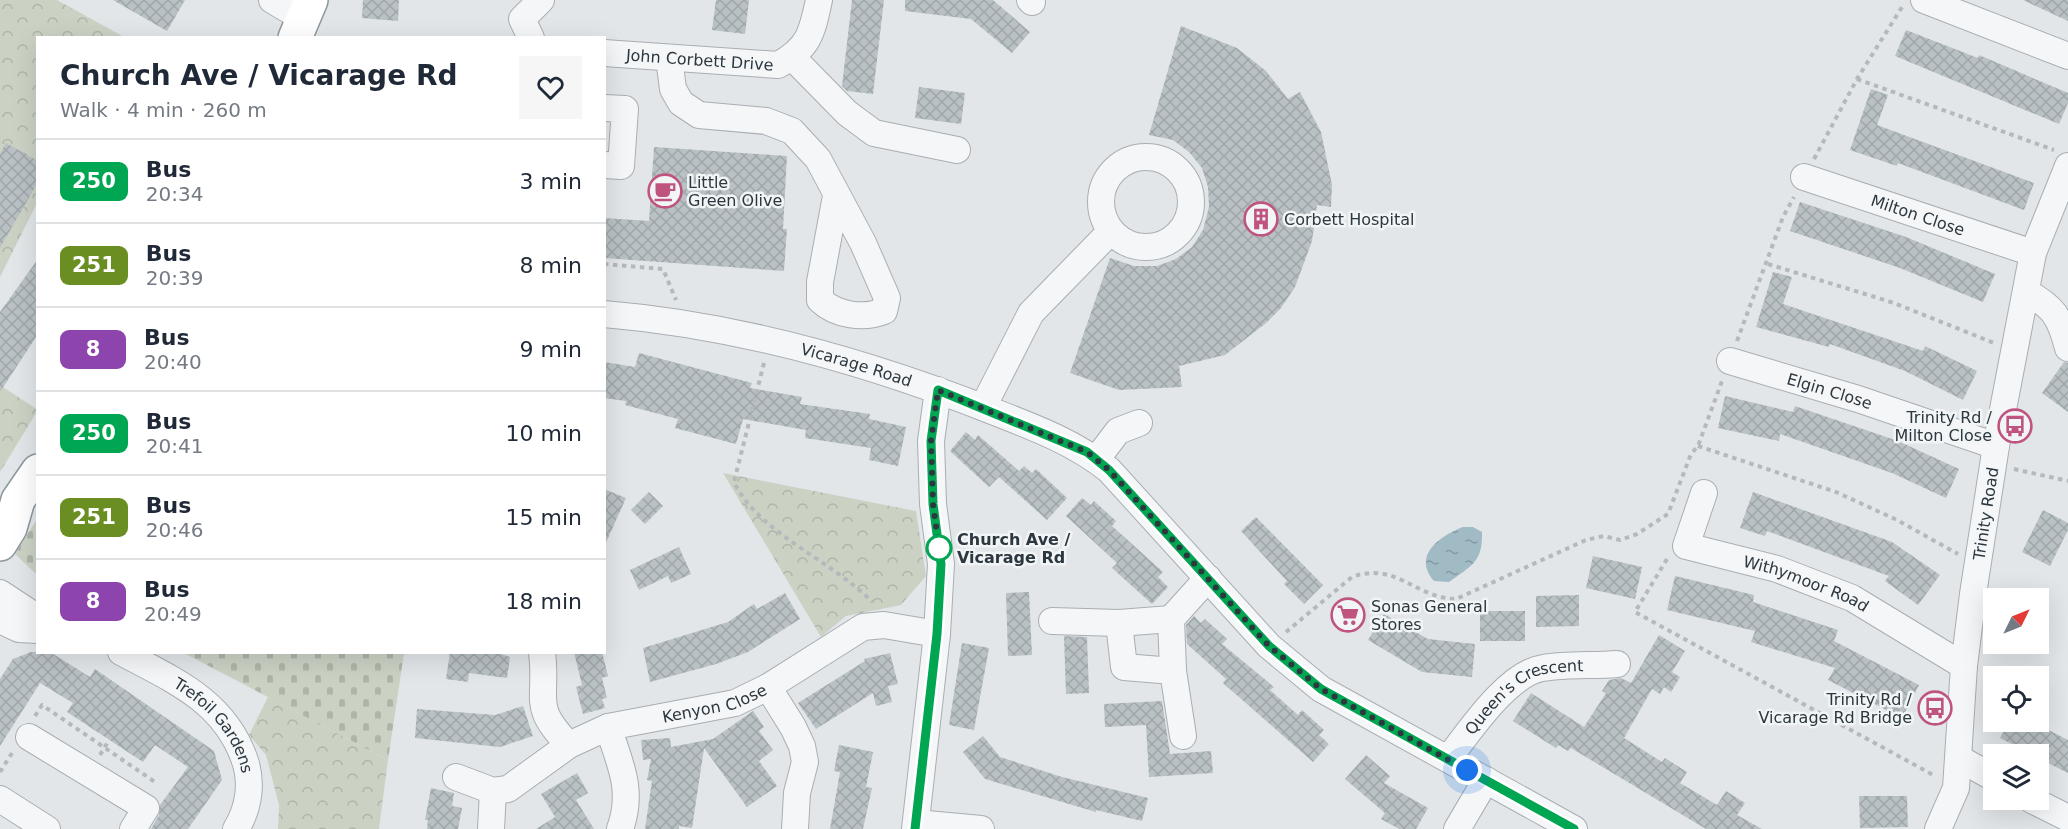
<!DOCTYPE html>
<html lang="en">
<head>
<meta charset="utf-8">
<style>
	body { margin:0; font-family:"DejaVu Sans",sans-serif; background:#f6f6f7; color:#1f2937; height:100vh; display:flex; flex-direction:column; font-size:22px; white-space:nowrap }
	* { box-sizing:border-box; margin:0 }
	p { font-size:20px; color:#747a83 }
	.icon { flex:none; width:33px; height:33px; fill:none; stroke:currentColor; stroke-width:2; stroke-linecap:round; stroke-linejoin:round }
	.map { position:relative; flex:1; overflow:hidden }
	.sheet { position:absolute; left:36px; top:36px; width:570px; height:618px; display:flex; flex-direction:column; background:#fff; border-radius:0px; box-shadow:0 6px 24px #0002 }
	.sheet>* { flex:none }
	.badge { padding:0 12px; border-radius:9px; font-size:21px; line-height:39px }
	.needle { width:39px; rotate:47deg }
	.fabs { position:absolute; left:1983px; top:588px; display:grid; gap:12px }
	.fabs a { display:grid; place-items:center; width:66px; height:66px; border-radius:0px; background:#fff; box-shadow:0 6px 24px #0002; font-size:30px }
	.you { position:absolute; width:30px; height:30px; margin:-15px; border:4px solid #fff; border-radius:50%; background:#1a73e8; box-shadow:0 0 0 9px #1a73e833 }
	.map>.badge { position:absolute; translate:-50% -50%; box-shadow:0 0 0 3px #fff }
	.round { display:grid; place-items:center; flex:none; width:63px; height:63px; border-radius:0px; background:#f6f6f7 }
	.headline { display:flex; align-items:center; justify-content:space-between; height:102px; padding:0 24px }
	h1 { font-size:28px; font-weight:700; line-height:45px }
	ul { padding:0; list-style:none }
	li { display:flex; align-items:center; gap:18px; height:84px; padding:0 24px; border-top:2px solid #e0e1e3 }
	li div { flex:1 }
	li b { display:block; font-size:22px }
	li em { font-style:normal }
	li .badge { min-width:66px; font-weight:700; text-align:center }
	.map>svg:first-child { display:block }
</style>
</head>
<body>
<div class="map">
<svg width="2068" height="829" viewBox="0 0 2068 829">
	<defs>
		<pattern id="forest-crowns" width="20" height="18" patternUnits="userSpaceOnUse" patternTransform="scale(1.5)"><rect width="20" height="18" fill="#cbd2c4"/><path d="M2 6a3 3 0 1 1 6 0M12 15a3 3 0 1 1 6 0" fill="none" stroke="#aeb5a9"/></pattern>
		<pattern id="cemetery-stones" width="16" height="16" patternUnits="userSpaceOnUse" patternTransform="scale(1.5)"><rect width="16" height="16" fill="#cbd2c4"/><path d="M2 7V4a2 2 0 0 1 4 0v3zM10 15v-3a2 2 0 0 1 4 0v3z" fill="#aeb5a9"/></pattern>
		<pattern id="water-ripples" width="26" height="14" patternUnits="userSpaceOnUse" patternTransform="scale(1.5)"><rect width="26" height="14" fill="#a1bbc5"/><path d="M2 4q2-2 4 0t4 0M15 11q2-2 4 0t4 0" fill="none" stroke="#8399a1"/></pattern>
		<pattern id="building-cross-hatch" width="8" height="8" patternUnits="userSpaceOnUse" patternTransform="scale(1.5)"><rect width="8" height="8" fill="#b9c1c5"/><path d="M0 0l8 8M0 8l8-8" fill="none" stroke="#9fa6aa"/></pattern>
	</defs>
	<rect width="100%" height="100%" fill="#e2e6e9"/>
	<g fill="url(#forest-crowns)">
		<path d="M0,0H57L124,37L38,38L37,203L0,277Z"/>
		<path d="M0,385L38,410L0,472Z"/>
		<path d="M723,473L916,511L926,576L901,605L846,616L821,637Z"/>
		<path d="M268,697L388,760L379,829H278L279,805L266,755L249,735Z"/>
	</g>
	<g fill="url(#cemetery-stones)">
		<path d="M37,519L38,575H37L15,554Z"/>
		<path d="M184,653H404L388,760Z"/>
	</g>
	<path fill="url(#water-ripples)" d="M1463,527H1473L1482,532C1483,562 1471,566 1449,582L1434,581C1412,555 1440,536 1463,527Z"/>
	<g fill="url(#building-cross-hatch)">
		<path d="M113,0H185L167,31Z"/>
		<path d="M363,0H399L398,21L362,18Z"/>
		<path d="M716,0H749L745,34L712,30Z"/>
		<path d="M852,0H884L873,94L847,91L842,86Z"/>
		<path d="M905,0H993L1030,32L1012,53L971,19L905,11Z"/>
		<path d="M2023,0H2068V21Z"/>
		<path d="M1181,26L1237,48L1266,71L1288,99L1300,92L1321,132L1332,185L1331,207L1317,205L1312,241L1295,287L1281,308L1266,323L1225,355L1179,366L1182,387L1119,390L1070,373L1110,258L1134,266H1157L1176,259L1192,247L1203,230L1209,207L1208,187L1202,168L1189,152L1173,140L1149,135Z"/>
		<path d="M1906,30L1978,58L1979,55L2068,93V103L2059,124L1895,56Z"/>
		<path d="M919,87L965,93L961,124L915,118Z"/>
		<path d="M1871,89L1888,95L1877,125L2034,183L2024,210L1898,163L1897,166L1850,150Z"/>
		<path d="M6,143L38,161V182L0,248V154Z"/>
		<path d="M654,147L787,156L783,229H787L784,271L604,258V218L649,221Z"/>
		<path d="M1800,202L1906,237L1995,274L1983,302L1900,268L1790,231Z"/>
		<path d="M38,259V334L0,392V312Z"/>
		<path d="M1773,272L1792,277L1783,304L1923,351L1925,346L1977,371L1963,400L1905,371L1830,344L1829,347L1756,327Z"/>
		<path d="M639,353L752,383L750,388L802,397L800,404L870,414L869,419L906,427L898,466L869,460L871,448L805,438L806,430L743,419L736,444L675,428L678,419L625,405L626,401L604,398V362L635,367Z"/>
		<path d="M2064,362L2068,363V412L2042,393Z"/>
		<path d="M1725,396L1793,412L1795,406L1898,441L1959,469L1946,498L1892,473L1780,434L1779,441L1718,428Z"/>
		<path d="M966,432L975,440L978,435L1019,471L1024,466L1032,473L1036,469L1067,498L1047,520L999,477L989,487L950,451Z"/>
		<path d="M604,489L626,498L604,547Z"/>
		<path d="M649,492L663,506L645,524L631,510Z"/>
		<path d="M1753,492L1892,542L1940,575L1918,605L1885,581L1889,576L1767,531L1765,536L1740,528Z"/>
		<path d="M1082,498L1091,505L1094,501L1116,521L1112,526L1163,572L1158,577L1168,587L1152,604L1112,568L1117,563L1066,516Z"/>
		<path d="M2043,510L2068,523V530L2050,566L2022,552Z"/>
		<path d="M1256,517L1323,585L1304,604L1284,584L1287,581L1241,531Z"/>
		<path d="M679,547L691,574L671,583L668,576L639,590L630,570Z"/>
		<path d="M1593,556L1642,567L1635,599L1586,588Z"/>
		<path d="M1675,576L1754,595L1753,602L1838,630L1834,641L1919,685L1902,718L1828,680L1835,668L1751,642L1755,631L1667,610Z"/>
		<path d="M1029,592L1032,655L1008,656L1006,593Z"/>
		<path d="M785,593L800,619L748,652L716,664L650,682L643,648L728,622L754,604L757,609Z"/>
		<path d="M1579,595V626L1536,627V596Z"/>
		<rect x="1480" y="611" width="45" height="30"/>
		<path d="M1384,614L1428,639L1475,644L1472,677L1422,672L1368,640Z"/>
		<path d="M1194,616L1201,623L1205,619L1227,639L1222,644L1274,687L1270,690L1298,715L1302,710L1324,730L1319,735L1329,744L1313,762L1223,683L1226,679L1187,644L1186,625Z"/>
		<path d="M1659,635L1685,651L1672,672L1680,677L1671,692L1664,687L1660,694L1652,689L1624,738L1662,762L1665,758L1687,772L1680,783L1717,805L1726,791L1745,803L1737,815L1762,829H1706L1571,748L1568,751L1558,745L1556,748L1513,721L1531,693L1584,727L1606,693L1602,691L1609,680L1621,678L1631,683Z"/>
		<path d="M1064,636L1087,637L1089,693L1066,694Z"/>
		<path d="M962,643L989,648L974,730L949,725Z"/>
		<path d="M31,652H50L90,677L95,669L214,751L222,780L188,829H151L159,815L160,805L188,767L155,745L143,762L67,712L73,703L40,683L0,746V679L13,659Z"/>
		<path d="M450,652H495L510,657L507,678L469,673L468,682L446,679Z"/>
		<path d="M574,652H602L608,676L602,678L607,698L602,699L605,708L583,714L576,687L582,685Z"/>
		<path d="M890,653L898,684L888,686L892,702L876,706L873,693L816,729L798,703L865,661L864,659Z"/>
		<path d="M1162,701L1170,754L1211,751L1213,773L1149,777L1146,725L1105,727L1104,704Z"/>
		<path d="M523,706L533,736L500,747L415,738L417,709L495,715Z"/>
		<path d="M753,711L764,727L759,731L773,750L759,761L777,786L747,807L704,748L692,828L679,826V829H645L652,781L647,780L651,759L643,760L641,740L670,738L671,747L713,739Z"/>
		<path d="M2009,722H2033L2068,740V773L2038,758V754H2032L2000,738Z"/>
		<path d="M983,736L1000,757L1062,777L1148,798L1142,821L1096,810V812L985,779L963,752Z"/>
		<path d="M839,745L873,752L866,787L872,788L863,829H830L840,772L834,771Z"/>
		<path d="M1366,755L1390,776L1384,783L1428,808L1416,829H1399L1381,819L1385,813L1345,779Z"/>
		<path d="M577,773L588,793L576,800L594,829H536L555,817L541,794Z"/>
		<path d="M431,788L454,793L452,806L462,808L458,829H427L428,820H425Z"/>
		<path d="M1859,796H1907L1908,827L1860,828Z"/>
	</g>
	<g fill="none" stroke-linecap="round" stroke-linejoin="round">
		<defs>
			<g id="minor">
				<path d="M272,0L304,19"/>
				<path d="M1030,0L1032,2"/>
				<path d="M1924,0L2068,56"/>
				<path d="M531,38L522,19L541,0"/>
				<path id="s1" d="M604,53L778,65C809,48 812,33 819,0"/>
				<path d="M792,57L847,113L874,133L957,150"/>
				<path d="M669,58L673,89L681,103L699,115L766,121L792,131L818,159L863,243L887,298L884,311C864,319 837,316 820,300V282L836,196"/>
				<path d="M604,108L625,109L621,166L604,165"/>
				<circle cx="1146" cy="202" r="45"/>
				<path id="s2" d="M1804,177L2033,253"/>
				<path d="M2026,292C2054,307 2060,317 2068,348"/>
				<path id="s3" d="M604,314C737,325 868,362 992,411C1033,427 1074,442 1109,470L1269,646L1321,689L1574,829"/>
				<path id="s4" d="M1730,361L1858,399L1996,446"/>
				<path d="M983,407L1031,313L1111,231"/>
				<path d="M1096,460L1118,431L1139,423"/>
				<path id="s5" d="M1704,493L1686,546L1777,569L1852,598L1964,666"/>
				<path d="M0,593L38,618"/>
				<path d="M0,620L19,629L38,630"/>
				<path d="M1052,621L1119,623L1171,619"/>
				<path d="M1119,623L1124,667L1173,671"/>
				<path id="s6" d="M121,652C173,680 223,700 244,758C253,782 249,808 236,829"/>
				<path d="M542,652C548,701 530,705 569,745"/>
				<path d="M768,687L793,727L802,746L805,762L797,793L795,829"/>
				<path d="M608,727C620,764 634,790 620,829"/>
				<path d="M1183,736L1173,671L1171,619L1208,578"/>
				<path d="M29,737L146,808L133,829"/>
				<path id="s7" d="M1448,759C1469,732 1508,673 1543,668C1567,664 1593,666 1617,664"/>
				<path d="M1960,759L1994,778"/>
				<path id="s8" d="M456,777L493,791L508,789L569,745L608,727L735,703L768,687L863,627L884,625L937,634"/>
				<path d="M0,799L47,829"/>
				<path d="M2032,800L2068,818"/>
				<path d="M916,823L981,829"/>
				<path d="M491,829L493,791"/>
				<path d="M915,829L937,634L941,564L933,504L931,441L938,390"/>
				<path d="M1457,829L1486,780"/>
				<path id="s9" d="M1938,829L1956,788L1964,666L1973,594L1996,446L2033,253L2068,166"/>
			</g>
			<g id="highway">
				<path d="M295,38L311,0"/>
				<path d="M0,544L10,528L18,500L38,471"/>
			</g>
		</defs>
		<use href="#minor" stroke="#a8aeb3" stroke-width="28"/>
		<use href="#highway" stroke="#8b979e" stroke-width="36"/>
		<g stroke="#b4b9bc" stroke-width="4" stroke-dasharray="4.5 4.5" stroke-linecap="butt">
			<path d="M1857,79L2054,150"/>
			<path d="M1814,159L1857,79L1902,7"/>
			<path d="M604,264L663,269L676,300"/>
			<path d="M1768,264L1894,303L1994,343"/>
			<path d="M1737,341L1783,217L1794,197"/>
			<path d="M764,363L734,482C758,533 833,561 872,602"/>
			<path d="M1698,446L1836,492L1897,520L1958,554"/>
			<path d="M2014,469L2068,481"/>
			<path d="M1667,559L1635,612L1935,776"/>
			<path d="M1286,632L1352,577C1396,561 1415,598 1456,599L1586,540L1604,536L1620,540L1637,534L1668,514L1691,454L1698,446L1722,381"/>
			<path d="M35,716L42,705L155,782"/>
			<path d="M100,755L109,740"/>
			<path d="M0,772L12,753"/>
		</g>
		<use href="#minor" stroke="#f4f6f7" stroke-width="26"/>
		<use href="#highway" stroke="#fff" stroke-width="33"/>
	</g>
	<g fill="none" stroke-linecap="round" stroke-linejoin="round">
		<defs>
			<path id="line" d="M915,829L937,634L941,564L933,504L931,441L938,390L1087,452L1109,470L1269,646L1321,689L1574,829"/>
		</defs>
		<use href="#line" stroke="#fff" stroke-width="14"/>
		<use href="#line" stroke="#00a651" stroke-width="9"/>
		<path stroke="#2c373f" stroke-width="6" stroke-dasharray="0 10.8" d="M939,548L933,504L931,441L938,390L1087,452L1109,470L1269,646L1321,689L1467,770"/>
	</g>
	<defs>
		<symbol id="cafe-ring" viewBox="-11 -11 22 22"><circle r="9.5" fill="#f1f5f6" stroke="#c05481" stroke-width="1.5"/><path d="M-5.5-4.5H6V0H3Q3 3.5 0 3.5H-2.5Q-5.5 3.5-5.5 0ZM3-3.2v2h1.7v-2ZM-6 4.5H4V6H-6Z" fill="#c05481"/></symbol>
		<symbol id="building-ring" viewBox="-11 -11 22 22"><circle r="9.5" fill="#f1f5f6" stroke="#c05481" stroke-width="1.5"/><path d="M-4-6H4V6H1V3H-1V6H-4ZM-2.5-4.3h1.7v1.8h-1.7ZM.8-4.3h1.7v1.8H.8ZM-2.5-1h1.7V.8h-1.7ZM.8-1h1.7V.8H.8Z" fill="#c05481"/></symbol>
		<symbol id="bus-ring" viewBox="-11 -11 22 22"><circle r="9.5" fill="#f1f5f6" stroke="#c05481" stroke-width="1.5"/><path d="M-5-6H5V4H4V6H2V4H-2V6H-4V4H-5ZM-3.5-4V0h7V-4ZM-3.5 1.2v1.5H-2V1.2ZM2 1.2v1.5H3.5V1.2Z" fill="#c05481"/></symbol>
		<symbol id="supermarket-ring" viewBox="-11 -11 22 22"><circle r="9.5" fill="#f1f5f6" stroke="#c05481" stroke-width="1.5"/><path d="M-6-5.5h2.5l.6 2H6L4.5 2H-2.5L-4.4-4H-6ZM-1.5 3.2a1.3 1.3 0 1 0 .1 0ZM3 3.2a1.3 1.3 0 1 0 .1 0Z" fill="#c05481"/></symbol>
	</defs>
	<g fill-rule="evenodd">
		<use href="#cafe-ring" x="646" y="172" width="38" height="38"/>
		<use href="#building-ring" x="1242" y="200" width="38" height="38"/>
		<use href="#bus-ring" x="1996" y="407" width="38" height="38"/>
		<use href="#supermarket-ring" x="1329" y="596" width="38" height="38"/>
		<use href="#bus-ring" x="1916" y="689" width="38" height="38"/>
	</g>
	<circle fill="#fff" stroke="#00a651" stroke-width="3" cx="939" cy="548" r="12"/>
	<g text-anchor="middle" dominant-baseline="central" stroke-width="5" stroke-linejoin="round" paint-order="stroke">
		<g font-size="16" fill="#2c373f" stroke="#f1f5f6">
			<text stroke="none"><textPath href="#s1" startOffset="96">John Corbett Drive</textPath></text>
			<text stroke="none"><textPath href="#s2" startOffset="120">Milton Close</textPath></text>
			<text stroke="none"><textPath href="#s3" startOffset="258">Vicarage Road</textPath></text>
			<text stroke="none"><textPath href="#s4" startOffset="104">Elgin Close</textPath></text>
			<text stroke="none"><textPath href="#s9" startOffset="321">Trinity Road</textPath></text>
			<text stroke="none"><textPath href="#s5" startOffset="182">Withymoor Road</textPath></text>
			<text stroke="none"><textPath href="#s8" startOffset="282">Kenyon Close</textPath></text>
			<text stroke="none"><textPath href="#s7" startOffset="104">Queen's Crescent</textPath></text>
			<text stroke="none"><textPath href="#s6" startOffset="122">Trefoil Gardens</textPath></text>
		</g>
		<g font-size="16" fill="#2c373f" stroke="#f1f5f6" text-anchor="start">
			<text x="688" y="182">Little<tspan x="688" dy="18">Green Olive</tspan></text>
			<text x="1284" y="219">Corbett Hospital</text>
			<text x="1992" y="417" text-anchor="end">Trinity Rd /<tspan x="1992" dy="18">Milton Close</tspan></text>
			<text x="1371" y="606">Sonas General<tspan x="1371" dy="18">Stores</tspan></text>
			<text x="1912" y="699" text-anchor="end">Trinity Rd /<tspan x="1912" dy="18">Vicarage Rd Bridge</tspan></text>
		</g>
		<g font-size="16" font-weight="bold" fill="#2c373f" stroke="#f1f5f6" text-anchor="start">
			<text x="957" y="539">Church Ave /<tspan x="957" dy="18">Vicarage Rd</tspan></text>
		</g>
	</g>
</svg>
<div class="fabs">
<a><svg class="needle" viewBox="-14 -14 28 28"><path d="M0-13l5 13h-10z" fill="#e53935"/><path d="M0 13l5-13h-10z" fill="#747a83"/></svg></a>
<a><svg class="icon" aria-label="locate" viewBox="0 0 24 24"><circle cx="12" cy="12" r="6"/><path d="M12 2v4M12 18v4M2 12h4M18 12h4"/></svg></a>
<a><svg class="icon" aria-label="layers" viewBox="0 0 24 24"><path d="M12 4l9 5-9 5-9-5zM3 14l9 5 9-5"/></svg></a>
</div>
<div class="you" style="left:1467px;top:770px"></div>
<section class="sheet">
<div class="headline"><div><h1>Church Ave / Vicarage Rd</h1><p>Walk · 4 min · 260 m</p></div><a class="round"><svg class="icon" aria-label="heart" viewBox="0 0 24 24"><path d="M12 20l-8-8c-3-5 5-10 8-4 3-6 11-1 8 4z"/></svg></a></div>
<ul>
<li><span class="badge" style="background:#00a651;color:#fff">250</span><div><b>Bus</b><p>20:34</p></div><em>3 min</em></li>
<li><span class="badge" style="background:#6b8e23;color:#fff">251</span><div><b>Bus</b><p>20:39</p></div><em>8 min</em></li>
<li><span class="badge" style="background:#8e44ad;color:#fff">8</span><div><b>Bus</b><p>20:40</p></div><em>9 min</em></li>
<li><span class="badge" style="background:#00a651;color:#fff">250</span><div><b>Bus</b><p>20:41</p></div><em>10 min</em></li>
<li><span class="badge" style="background:#6b8e23;color:#fff">251</span><div><b>Bus</b><p>20:46</p></div><em>15 min</em></li>
<li><span class="badge" style="background:#8e44ad;color:#fff">8</span><div><b>Bus</b><p>20:49</p></div><em>18 min</em></li>
</ul>
</section>
</div>
</body>
</html>
